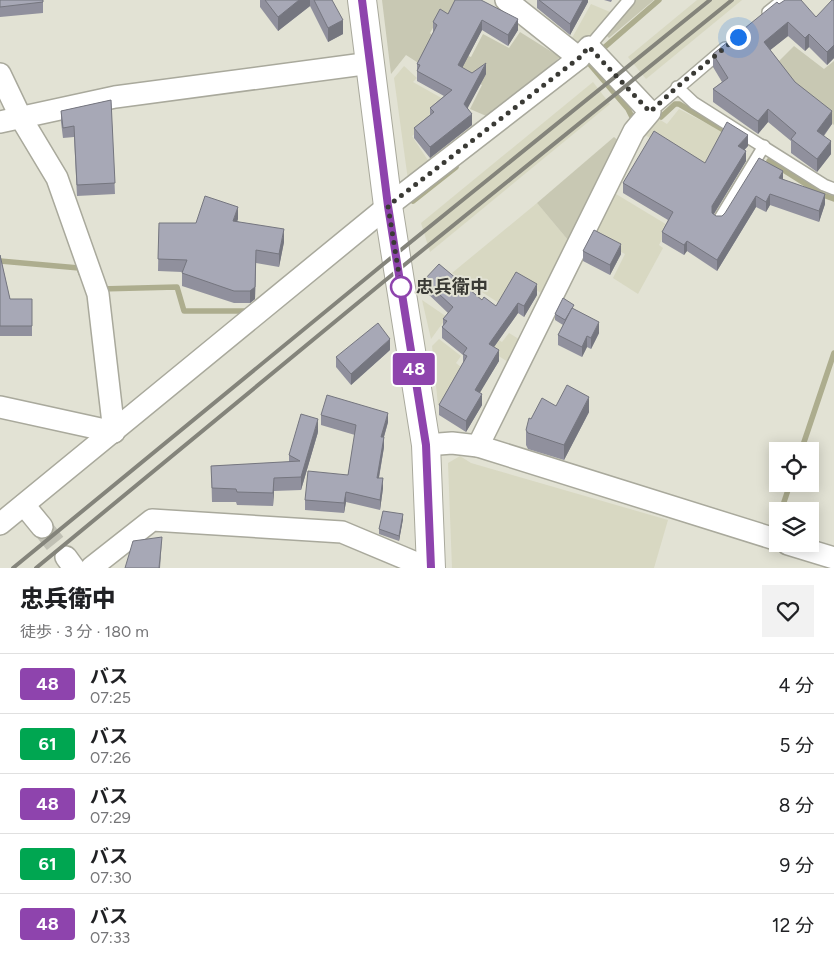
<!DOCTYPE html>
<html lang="ja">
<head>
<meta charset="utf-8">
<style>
	body { margin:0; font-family:Figtree,"Noto Sans JP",sans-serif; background:#f2f2f2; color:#202124; height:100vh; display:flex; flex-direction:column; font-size:19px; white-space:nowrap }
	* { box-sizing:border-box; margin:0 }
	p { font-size:16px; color:#757577 }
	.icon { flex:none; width:28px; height:28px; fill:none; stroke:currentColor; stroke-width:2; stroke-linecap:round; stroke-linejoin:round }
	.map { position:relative; height:568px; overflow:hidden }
	.side { display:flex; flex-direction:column; background:#fff; flex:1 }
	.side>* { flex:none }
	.badge { padding:0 10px; border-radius:4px; font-size:18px; line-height:32px }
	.controls { position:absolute; left:769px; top:442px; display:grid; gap:10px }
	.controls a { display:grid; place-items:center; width:50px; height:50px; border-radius:0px; background:#fff; box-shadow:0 2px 12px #0003; font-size:25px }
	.you { position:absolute; width:25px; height:25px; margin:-12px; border:4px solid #fff; border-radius:50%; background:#1a73e8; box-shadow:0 0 0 8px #1a73e833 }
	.map>.badge { position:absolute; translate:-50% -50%; box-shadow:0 0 0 2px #fff }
	.round { display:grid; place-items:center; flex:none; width:52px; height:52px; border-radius:0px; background:#f2f2f2 }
	.summary { display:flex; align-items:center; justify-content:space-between; height:85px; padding:0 20px }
	h1 { font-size:24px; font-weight:800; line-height:38px }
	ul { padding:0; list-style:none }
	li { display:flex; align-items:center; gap:15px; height:60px; padding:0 20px; border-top:1px solid #e0e0e0 }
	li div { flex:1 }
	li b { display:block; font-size:19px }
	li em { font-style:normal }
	li .badge { min-width:55px; font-weight:700; text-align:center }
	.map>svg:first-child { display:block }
</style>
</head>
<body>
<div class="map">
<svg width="834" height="568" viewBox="0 0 834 568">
	<rect width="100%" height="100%" fill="#e2e2d4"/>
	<g fill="#d8d8c2">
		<path d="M697,0H742L646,79L628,57Z"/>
		<path d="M591,4L610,12L583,44L572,38Z"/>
		<path d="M404,66L417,78L413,82L452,104L412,136L429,162L408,180L394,78Z"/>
		<path d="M593,82L610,104L430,252L421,223Z"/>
		<path d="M679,109L725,133L703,169L645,135L657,118L667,124Z"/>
		<path d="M611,191L669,226L659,245L663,248L638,294L613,278L625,254L589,235Z"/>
		<path d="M537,203L568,240L541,293L515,277L499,303L452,273Z"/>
		<path d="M422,300L447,317L431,339Z"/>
		<path d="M509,333L522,341L508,362L477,342L493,336L502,342Z"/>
		<path d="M439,339L461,356L456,363L462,368L440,406L438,405L432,346Z"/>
		<path d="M460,456L471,463L668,520L654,568H452L448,463Z"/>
	</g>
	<g fill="#c8c8b3">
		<path d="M382,0H457L446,20L439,17L430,33L435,38L420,64L406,55L391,74Z"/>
		<path d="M636,0H654L609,38L606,35Z"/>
		<path d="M520,32L560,57L491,118L470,109L482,85L455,71L464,54L471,57L483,34L509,48Z"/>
		<path d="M794,46L824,69L834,61V125L797,93L775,65Z"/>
		<path d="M614,137L621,143L568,240L537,203Z"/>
	</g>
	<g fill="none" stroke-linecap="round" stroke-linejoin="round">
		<g stroke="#adad8e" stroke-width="5.5">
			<path d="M599,52L659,0"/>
			<path d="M584,64L587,61L628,109L634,121"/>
			<path d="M661,117L675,104H679L729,133"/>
			<path d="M769,161L823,195L834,199"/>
			<path d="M413,201L456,167"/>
			<path d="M0,261L79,268L81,274"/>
			<path d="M100,289L177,287L184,311H246"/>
			<path d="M801,451L834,353"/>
			<path d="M781,511L790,484"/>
			<path d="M778,521L775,529L778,530"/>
		</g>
		<path stroke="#c0c0b4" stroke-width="21" stroke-dasharray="21 11" stroke-linecap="butt" d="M42,527L66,557"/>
		<defs>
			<g id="service">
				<path d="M768,12L783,0"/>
				<path d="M589,47L629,0"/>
				<path d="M677,87L694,103L824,185L834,189"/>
				<path d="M650,112L725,48"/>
				<path d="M719,220L764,146"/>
			</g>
			<g id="minor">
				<path d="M506,0L579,58"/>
				<path d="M0,74L21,118L57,178L98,294L114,432"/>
				<path d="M0,122L115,97L371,63"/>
				<path d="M0,407L114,432"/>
				<path d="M426,445L452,443L478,446L778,540"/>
				<path d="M24,505L42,527"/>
				<path d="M0,524L388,206L579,58L589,47L650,112L634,131L478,446"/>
				<path d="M788,544L834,558"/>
				<path d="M66,557L74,568"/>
				<path d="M91,568L152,520L342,532L428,568"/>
			</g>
			<path id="secondary" d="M362,0L388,206L426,445L431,568"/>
		</defs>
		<use href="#service" stroke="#a9a99c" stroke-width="14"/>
		<use href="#minor" stroke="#a9a99c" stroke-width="24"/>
		<use href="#secondary" stroke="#a9a99c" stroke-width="30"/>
		<use href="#service" stroke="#fff" stroke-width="11"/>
		<use href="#minor" stroke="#fff" stroke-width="21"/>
		<use href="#secondary" stroke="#fff" stroke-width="28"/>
		<g stroke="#84847b" stroke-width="4">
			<path d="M13,568L381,266L710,0"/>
			<path d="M36,568L382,283L732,0"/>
		</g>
	</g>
	<g fill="#90909d">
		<path d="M0,0H43V13L0,17Z"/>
		<path d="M260,0H332L343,34L328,42L310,6L278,31L260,7Z"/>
		<path d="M455,0L518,30L508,46L482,30L462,68L472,73L486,74L467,108L472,125L430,158L414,138V128L430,115V108L444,96L417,81V64L433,33V22L448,14Z"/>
		<path d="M537,0H588V2L570,35L537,8Z"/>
		<path d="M604,0H612L611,2Z"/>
		<path d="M834,0V58L827,65L809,47L805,51L788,36L770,50L795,82L832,124L824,136L831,154L817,172L791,153V141L768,122L758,134L713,102V89L722,82L713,67V54L779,4L816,17Z"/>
		<path d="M111,100L115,194L77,196L74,137L63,138L61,122V111Z"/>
		<path d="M748,146L744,150L746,161L714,214L716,216H722L783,179L825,204L819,222L770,205L766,212L756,207L717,271L687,251L684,255L662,242V232L668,220L623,193V183L705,163Z"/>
		<path d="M238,219L237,221L284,242L279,267L256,263L255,299L250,303H234L182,286V272L158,271L159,223H196Z"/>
		<path d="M583,251L621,254L610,275L583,261Z"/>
		<path d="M0,255L10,299H32V336H0Z"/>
		<path d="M424,280L496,306L537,295L524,317L518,313L494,347L499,361L479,393L482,405L466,432L439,415V405L463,363V355L442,338V327L443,326V319L448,313L424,290Z"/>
		<path d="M574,309L599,333L591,349L587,347L582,357L558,345V335L563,325L555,320V314Z"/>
		<path d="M390,350L351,385L336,367V357Z"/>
		<path d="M556,406L589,412L564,460L528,449L526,445V430L531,419Z"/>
		<path d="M321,415L388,422L384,437V447L379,478L383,488L380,510L346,502L344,513L305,510V500L348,475L355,435L321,425Z"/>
		<path d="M318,432L301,490L274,491L273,506L237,505L236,502H212L211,466L289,462V455Z"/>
		<path d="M403,519L399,541L379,534V529Z"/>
	</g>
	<g fill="#75767f">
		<path d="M299,0H310V6L278,31V17Z"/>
		<path d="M583,0H588V2L570,35V24Z"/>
		<path d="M518,19V30L508,46V35Z"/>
		<path d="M343,20V34L328,42V28Z"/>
		<path d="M482,20V30L458,76V65Z"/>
		<path d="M788,22V36L764,55V42Z"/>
		<path d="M809,34V47L805,51V38Z"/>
		<path d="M834,45V58L827,65V52Z"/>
		<path d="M486,63V74L464,115V104Z"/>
		<path d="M768,109V122L758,134V121Z"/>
		<path d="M832,111V124L817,144V131Z"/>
		<path d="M472,114V125L430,158V147Z"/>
		<path d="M748,135V146L738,157V146Z"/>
		<path d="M831,141V154L817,172V159Z"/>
		<path d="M746,151V161L712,217V206Z"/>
		<path d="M783,171V181L779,178Z"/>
		<path d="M770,194V205L766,212V202Z"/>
		<path d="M825,194V204L819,222V211Z"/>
		<path d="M756,196V207L717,271V260Z"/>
		<path d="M238,207V219L233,233V221Z"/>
		<path d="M284,229V242L279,267V254Z"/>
		<path d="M687,241V251L684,255V245Z"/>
		<path d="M621,244V254L610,275V265Z"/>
		<path d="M256,250L255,299L250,303V291Z"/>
		<path d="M537,284V295L524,317V306Z"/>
		<path d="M518,303V313L489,354V344Z"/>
		<path d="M599,322V333L591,349V338Z"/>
		<path d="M587,336V347L582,357V347Z"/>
		<path d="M390,339V350L351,385V374Z"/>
		<path d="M499,350V361L475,401V390Z"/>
		<path d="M482,394V405L466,432V421Z"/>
		<path d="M589,397V412L564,460V445Z"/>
		<path d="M388,413V422L381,447V437Z"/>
		<path d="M318,419V432L301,490V477Z"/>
		<path d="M384,437V447L377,488V478Z"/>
		<path d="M274,478V491L273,506V493Z"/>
		<path d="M383,478V488L380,510V500Z"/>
		<path d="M346,492V502L344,513V503Z"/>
		<path d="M403,514V519L399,541V536Z"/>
		<path d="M162,537L160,568H159Z"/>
	</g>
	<g fill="#a7a8b6" stroke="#75767f">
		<path d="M0,0H43V2L0,7Z"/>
		<path d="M265,0H299L278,17Z"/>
		<path d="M314,0H332L343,20L328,28Z"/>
		<path d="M455,0H481L518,19L508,35L482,20L458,65L472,73L486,63L464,104L472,114L430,147L414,128L434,112L430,108L452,90L417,71L420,65L417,64L437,25L433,22L440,9L448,14Z"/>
		<path d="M539,0H583L570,24Z"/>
		<path d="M785,0H801L816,17L832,0H834V45L827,52L809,34L805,38L788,22L764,42L795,82L832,111L817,131L831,141L817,159L791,139L796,133L768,109L758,121L713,89L728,78L713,54L777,2L779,4Z"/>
		<path d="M111,100L115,183L77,185L74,126L63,128L61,111Z"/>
		<path d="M727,122L748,135L738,146L746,151L712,206V213L716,216H722L725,213L759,158L783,171L779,178L825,194L819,211L770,194L766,202L756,196L717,260L687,241L684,245L662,232L673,212L623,183L654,131L705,163Z"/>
		<path d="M205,196L238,207L233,221L284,229L279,254L256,250L255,287L250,291H234L182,273L187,260L158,259L159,223H196Z"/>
		<path d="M594,230L621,244L610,265L583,251Z"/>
		<path d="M0,255L10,299H32V326H0Z"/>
		<path d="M439,264L482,300L484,297L496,306L516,272L537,284L524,306L518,303L489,344L499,350L475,390L482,394L466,421L439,405L467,356L463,354L467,348L442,327L447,321L443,319L453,307L424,280Z"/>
		<path d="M563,298L574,305L565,320L555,314Z"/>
		<path d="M572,308L599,322L591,338L587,336L582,347L558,335Z"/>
		<path d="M378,323L390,339L351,374L336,357Z"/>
		<path d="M567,385L589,397L564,445L528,433L526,430L529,418L531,419L542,398L556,406Z"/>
		<path d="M327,395L388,413L381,437H384L377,478H383L380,500L346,492L344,503L305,500L308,471L348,475L356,425L321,415Z"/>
		<path d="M301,414L318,419L301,477L274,478L273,493L237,492L236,489L212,488L211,466L300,461L289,455Z"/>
		<path d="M383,511L403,514L399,536L379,529Z"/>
		<path d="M162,537L159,568H125L133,541Z"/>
	</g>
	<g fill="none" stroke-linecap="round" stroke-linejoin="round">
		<defs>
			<path id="line" d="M362,0L388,206L426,445L431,568"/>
		</defs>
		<use href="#line" stroke="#fff" stroke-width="11"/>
		<use href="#line" stroke="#8e44ad" stroke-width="8"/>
		<path stroke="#3a3a35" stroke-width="5" stroke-dasharray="0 9" d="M401,287L388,206L579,58L589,47L650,112L677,87L738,37"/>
	</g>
	<circle fill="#fff" stroke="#8e44ad" stroke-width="2.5" cx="401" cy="287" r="10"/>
	<g text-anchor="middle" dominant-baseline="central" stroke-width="4" stroke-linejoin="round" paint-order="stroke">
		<g font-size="18" font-weight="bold" fill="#3a3a35" stroke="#e2e2d4" text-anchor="start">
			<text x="416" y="287">忠兵衛中</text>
		</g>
	</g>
</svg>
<div class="controls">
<a><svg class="icon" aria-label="locate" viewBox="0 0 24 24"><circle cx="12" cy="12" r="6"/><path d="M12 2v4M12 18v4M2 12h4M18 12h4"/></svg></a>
<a><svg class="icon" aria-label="layers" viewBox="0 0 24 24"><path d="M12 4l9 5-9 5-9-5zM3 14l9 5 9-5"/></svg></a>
</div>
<div class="you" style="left:738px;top:37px"></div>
<b class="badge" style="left:414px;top:369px;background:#8e44ad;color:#fff">48</b>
</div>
<section class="side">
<div class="summary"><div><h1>忠兵衛中</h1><p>徒歩 · 3 分 · 180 m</p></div><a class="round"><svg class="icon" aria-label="heart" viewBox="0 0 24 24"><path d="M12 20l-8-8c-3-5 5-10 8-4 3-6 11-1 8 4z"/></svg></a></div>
<ul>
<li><span class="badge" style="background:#8e44ad;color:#fff">48</span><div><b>バス</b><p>07:25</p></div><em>4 分</em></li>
<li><span class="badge" style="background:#00a651;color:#fff">61</span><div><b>バス</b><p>07:26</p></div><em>5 分</em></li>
<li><span class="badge" style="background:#8e44ad;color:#fff">48</span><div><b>バス</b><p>07:29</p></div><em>8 分</em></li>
<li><span class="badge" style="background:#00a651;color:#fff">61</span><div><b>バス</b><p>07:30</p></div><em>9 分</em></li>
<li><span class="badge" style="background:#8e44ad;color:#fff">48</span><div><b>バス</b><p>07:33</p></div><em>12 分</em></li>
</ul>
</section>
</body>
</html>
